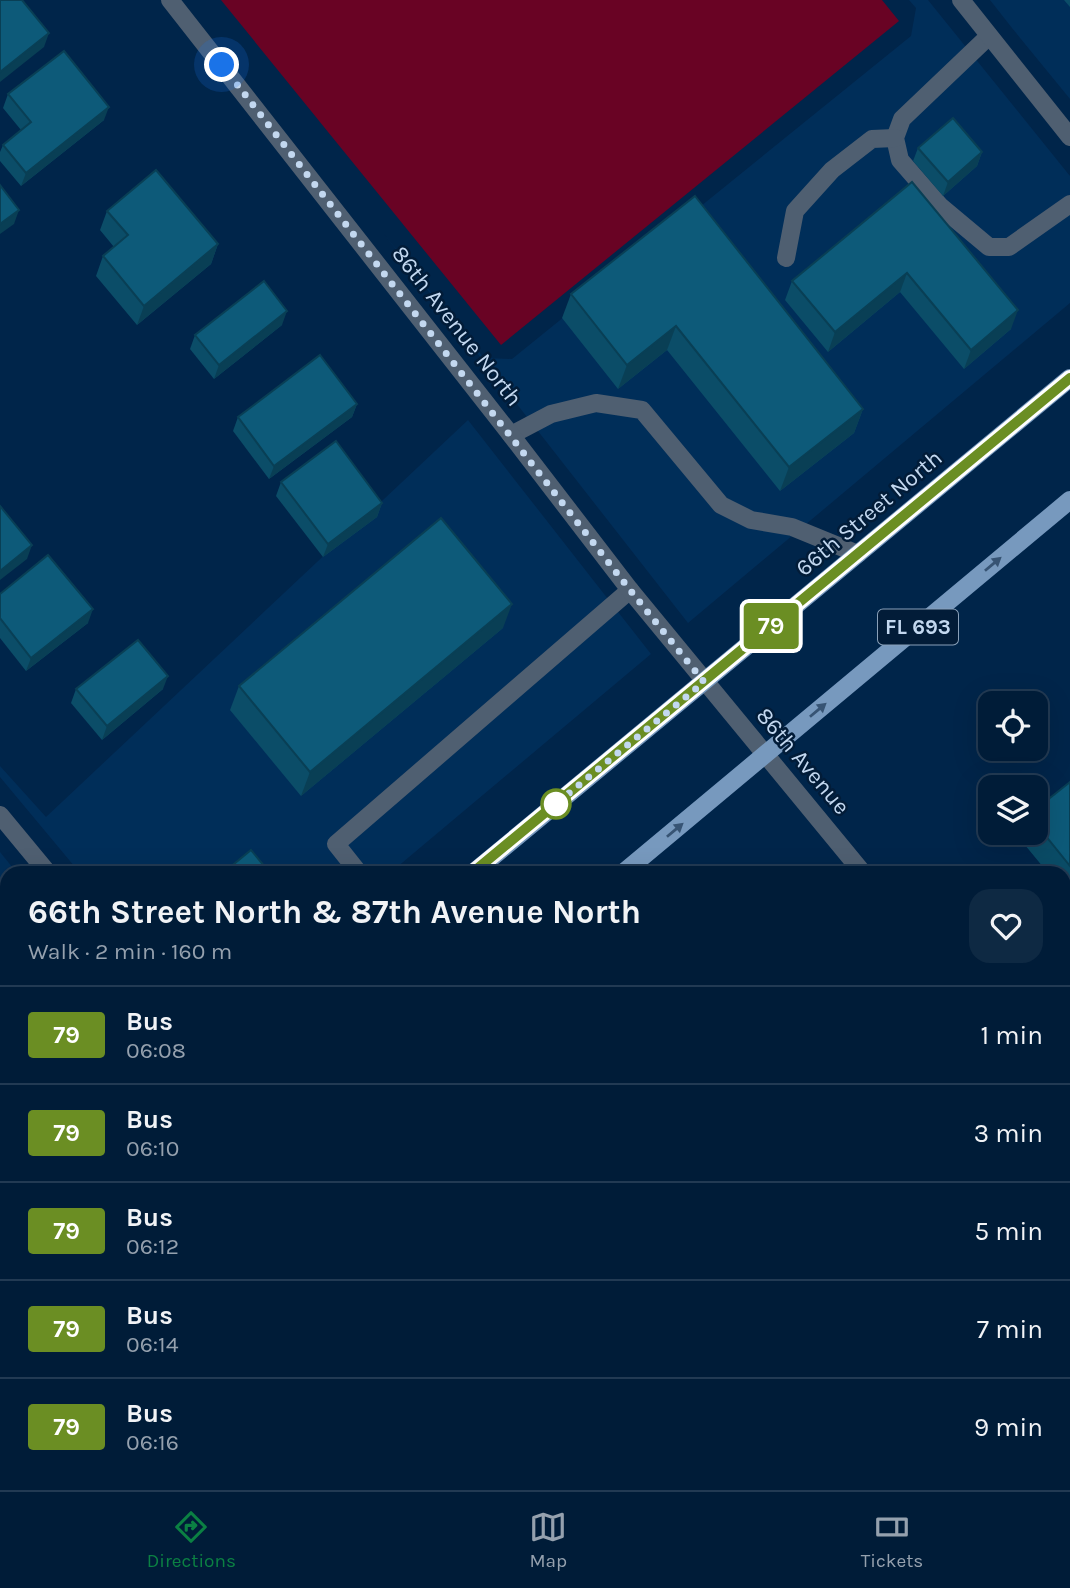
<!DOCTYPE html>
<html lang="en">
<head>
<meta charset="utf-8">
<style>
	body { margin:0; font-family:Karla,sans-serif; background:#0e2943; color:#f1f3f6; height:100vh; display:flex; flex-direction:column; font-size:26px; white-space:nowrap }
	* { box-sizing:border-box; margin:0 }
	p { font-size:23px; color:#95a1ae }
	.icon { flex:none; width:38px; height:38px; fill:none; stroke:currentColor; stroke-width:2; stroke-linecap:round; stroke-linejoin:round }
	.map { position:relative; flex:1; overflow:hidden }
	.side { position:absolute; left:0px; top:866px; width:1071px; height:625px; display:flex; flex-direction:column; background:#001c38; border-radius:21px 21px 0 0; box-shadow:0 7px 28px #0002,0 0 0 2px #223a53 }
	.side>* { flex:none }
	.badge { padding:0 14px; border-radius:5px; font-size:24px; line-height:46px }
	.fabs { position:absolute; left:978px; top:691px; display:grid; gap:14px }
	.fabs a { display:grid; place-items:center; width:70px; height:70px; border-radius:14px; background:#001c38; box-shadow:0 7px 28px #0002,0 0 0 2px #223a53; font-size:35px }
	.you { position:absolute; width:35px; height:35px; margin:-18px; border:5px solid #fff; border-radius:50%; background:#1a73e8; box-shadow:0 0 0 10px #1a73e833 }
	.map>.badge { position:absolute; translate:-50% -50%; box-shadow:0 0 0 4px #fff }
	.round { display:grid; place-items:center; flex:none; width:74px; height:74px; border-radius:21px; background:#0e2943 }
	.headline { display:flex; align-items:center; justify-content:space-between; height:119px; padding:0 28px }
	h1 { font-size:33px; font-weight:700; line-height:52px }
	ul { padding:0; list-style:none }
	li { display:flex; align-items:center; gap:21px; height:98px; padding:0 28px; border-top:2px solid #223a53 }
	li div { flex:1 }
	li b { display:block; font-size:26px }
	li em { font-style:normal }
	li .badge { min-width:77px; font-weight:700; text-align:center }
	.tab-bar { display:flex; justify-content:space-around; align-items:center; height:98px; border-top:2px solid #223a53; background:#001c38; font-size:19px; color:#95a1ae }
	.tab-bar a { display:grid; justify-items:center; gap:4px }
	.tab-bar .on { color:#0b8043 }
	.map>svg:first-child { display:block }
</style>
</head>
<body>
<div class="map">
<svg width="1070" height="1490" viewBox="0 0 1070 1490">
	<rect width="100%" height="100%" fill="#00254a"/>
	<g fill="#002e59">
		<path d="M909,0H928L1070,176V303L688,623L384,234L484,358L512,359L911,36L916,8Z"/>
		<path d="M990,0H1070V99L1012,28Z"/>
		<path d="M468,420L651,654L390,873H80L0,777V766L46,817Z"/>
		<path d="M0,852L17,873H7V1194L0,1199Z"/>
		<path d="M1070,1291V1490H0V1437L7,1431V1484H1064V1293Z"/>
	</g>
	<path fill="#690324" d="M221,0H882L899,21L501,345Z"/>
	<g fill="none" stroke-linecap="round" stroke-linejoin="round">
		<g stroke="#4f5f71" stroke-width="18">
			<path d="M989,36L902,119L895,138L900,160L940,206L989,247H1009L1070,204"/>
			<path d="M786,258L795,211L832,170L872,139L895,138"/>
			<path d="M511,435L551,414L596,403L642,410L721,505L751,520L792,527L858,554"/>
			<path d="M359,873L336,844L630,590"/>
			<path d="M0,951L7,945"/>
			<path d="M1064,952L1070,957"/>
			<path d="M5,1133L7,1132"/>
			<path d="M1064,1328L1070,1323"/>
			<path d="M899,1484L900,1490"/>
		</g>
		<g stroke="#4f5f71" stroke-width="18">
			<path d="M170,0L511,435L630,590L863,873"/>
			<path d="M961,0L1070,137"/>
			<path d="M0,815L48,873"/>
			<path d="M1064,1119L1070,1126"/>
		</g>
		<g stroke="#7799be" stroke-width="18">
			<path d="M473,873L1070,378"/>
			<path d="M623,873L1070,500"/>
			<path d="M0,1265L7,1259"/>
			<path d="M0,1385L7,1379"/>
		</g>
	</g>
	<g fill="#0b4d68">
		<path d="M1064,0H1070V7Z"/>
		<path d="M8,94L104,120L21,186L0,161V152L3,145L21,130L3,108Z"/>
		<path d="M918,148L982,152L977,166L943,196L913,161Z"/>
		<path d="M912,182L1011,329L964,369L900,292L828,352L785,300L792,281Z"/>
		<path d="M695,196L863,409L854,433L780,491L667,350L618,389L562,318L571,294Z"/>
		<path d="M107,211L218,244L211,264L137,325L96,276L103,256L114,247L100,230Z"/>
		<path d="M282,325L214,379L190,349L195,335Z"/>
		<path d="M357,404L352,417L269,479L233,431L238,417Z"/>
		<path d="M281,482L382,503L377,517L323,557L276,496Z"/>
		<path d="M0,594L88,623L26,671L0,638Z"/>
		<path d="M503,628L301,796L230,710L239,686Z"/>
		<path d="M76,689H163L102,740L71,703Z"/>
		<path d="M1070,782V901L1064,893V873H1048L1020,839L1022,833H1036V809Z"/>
		<path d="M543,1484H865L869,1490H547Z"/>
	</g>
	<g fill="#093f55">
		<path d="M49,33L44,47L0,82V72Z"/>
		<path d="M109,107L104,120L21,186L26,173Z"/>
		<path d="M982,152L977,166L943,196L948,182Z"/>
		<path d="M19,210L14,224L0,234V224Z"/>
		<path d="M218,244L211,264L137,325L144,306Z"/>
		<path d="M907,273L900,292L828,352L835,332Z"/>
		<path d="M1018,310L1011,329L964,369L971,350Z"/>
		<path d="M287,311L282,325L214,379L219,365Z"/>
		<path d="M676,326L667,350L618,389L627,365Z"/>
		<path d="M357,404L352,417L269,479L274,466Z"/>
		<path d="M863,409L854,433L780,491L789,467Z"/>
		<path d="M382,503L377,517L323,557L328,544Z"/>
		<path d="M32,545L27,559L0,580V571Z"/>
		<path d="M512,604L503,628L301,796L310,772Z"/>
		<path d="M93,609L88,623L26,671L31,658Z"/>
		<path d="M168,676L163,689L102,740L107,726Z"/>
		<path d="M7,1093V1107L0,1112V1099Z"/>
	</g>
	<g fill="#0d5a79" stroke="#093f55" stroke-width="2">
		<path d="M0,0H22L49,33L0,72Z"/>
		<path d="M64,51L109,107L26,173L3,145L31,122L8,94Z"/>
		<path d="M953,118L982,152L948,182L918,148Z"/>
		<path d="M156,170L218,244L144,306L103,256L128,235L107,211Z"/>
		<path d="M912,182L1018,310L971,350L907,273L835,332L792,281Z"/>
		<path d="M0,185L19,210L0,224Z"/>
		<path d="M695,196L863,409L789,467L676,326L627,365L571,294Z"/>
		<path d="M264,281L287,311L219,365L195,335Z"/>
		<path d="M320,355L357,404L274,466L238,417Z"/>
		<path d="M336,441L382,503L328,544L281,482Z"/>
		<path d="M0,506L32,545L0,571Z"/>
		<path d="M441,518L512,604L310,772L239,686Z"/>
		<path d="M48,555L93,609L31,658L0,618V594Z"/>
		<path d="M138,640L168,676L107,726L76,689Z"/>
		<path d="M1070,782V866L1036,824V809Z"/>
		<path d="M251,850L270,873H223Z"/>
		<path d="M0,994L7,1003V1093L0,1099Z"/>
		<path d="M571,1484H865L869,1490H575Z"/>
	</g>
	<defs><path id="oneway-solid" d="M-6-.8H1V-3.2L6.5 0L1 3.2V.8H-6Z" transform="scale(1.75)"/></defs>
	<g fill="#375474">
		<use href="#oneway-solid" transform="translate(993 564) rotate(-40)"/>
		<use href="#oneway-solid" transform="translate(818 710) rotate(-40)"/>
		<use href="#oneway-solid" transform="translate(675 830) rotate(-40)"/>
	</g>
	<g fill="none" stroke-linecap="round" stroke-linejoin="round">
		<defs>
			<path id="line" d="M472,873L1070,378"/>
		</defs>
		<use href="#line" stroke="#fff" stroke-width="16"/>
		<use href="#line" stroke="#6b8e23" stroke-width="10"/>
		<path stroke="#c3d8f0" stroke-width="7" stroke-dasharray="0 12.6" d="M222,65L630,590L704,682L556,804"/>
	</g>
	<circle fill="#fff" stroke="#6b8e23" stroke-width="3.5" cx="556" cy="804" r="14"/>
	<g text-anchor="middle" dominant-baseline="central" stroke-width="5" stroke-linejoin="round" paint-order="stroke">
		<rect fill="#021c38" stroke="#89a0b9" stroke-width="2" x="878" y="609.5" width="80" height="35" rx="5"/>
		<g font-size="21" font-weight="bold" fill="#c3d8f0">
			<text x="918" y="627">FL 693</text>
		</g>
		<g font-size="23" fill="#c3d8f0" stroke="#021c38">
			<text transform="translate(457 326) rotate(52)">86th Avenue North</text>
			<text transform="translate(869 513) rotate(-40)">66th Street North</text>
			<text transform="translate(803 761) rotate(50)">86th Avenue</text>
		</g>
	</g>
</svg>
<div class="fabs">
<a><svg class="icon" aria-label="locate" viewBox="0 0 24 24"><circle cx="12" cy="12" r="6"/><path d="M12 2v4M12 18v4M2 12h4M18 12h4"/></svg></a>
<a><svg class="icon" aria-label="layers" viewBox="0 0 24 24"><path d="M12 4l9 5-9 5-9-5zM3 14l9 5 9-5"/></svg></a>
</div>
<div class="you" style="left:222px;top:65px"></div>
<b class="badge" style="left:771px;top:626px;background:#6b8e23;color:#fff">79</b>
<section class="side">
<div class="headline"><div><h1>66th Street North &amp; 87th Avenue North</h1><p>Walk · 2 min · 160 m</p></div><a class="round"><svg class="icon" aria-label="heart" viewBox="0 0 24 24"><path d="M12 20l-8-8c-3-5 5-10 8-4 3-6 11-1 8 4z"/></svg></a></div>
<ul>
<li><span class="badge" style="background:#6b8e23;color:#fff">79</span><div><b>Bus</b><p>06:08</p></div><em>1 min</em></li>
<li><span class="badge" style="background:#6b8e23;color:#fff">79</span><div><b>Bus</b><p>06:10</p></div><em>3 min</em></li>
<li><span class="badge" style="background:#6b8e23;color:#fff">79</span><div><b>Bus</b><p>06:12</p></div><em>5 min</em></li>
<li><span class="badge" style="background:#6b8e23;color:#fff">79</span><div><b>Bus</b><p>06:14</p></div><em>7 min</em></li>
<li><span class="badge" style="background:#6b8e23;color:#fff">79</span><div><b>Bus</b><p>06:16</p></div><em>9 min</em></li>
</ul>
</section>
</div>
<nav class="tab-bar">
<a class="on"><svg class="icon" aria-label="directions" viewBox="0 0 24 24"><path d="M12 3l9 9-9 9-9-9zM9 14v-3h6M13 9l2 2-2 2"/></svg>Directions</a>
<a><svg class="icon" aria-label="map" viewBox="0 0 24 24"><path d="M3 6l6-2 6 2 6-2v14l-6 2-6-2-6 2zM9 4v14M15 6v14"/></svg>Map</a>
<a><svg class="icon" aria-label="tickets" viewBox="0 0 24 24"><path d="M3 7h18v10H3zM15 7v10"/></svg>Tickets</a>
</nav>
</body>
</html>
